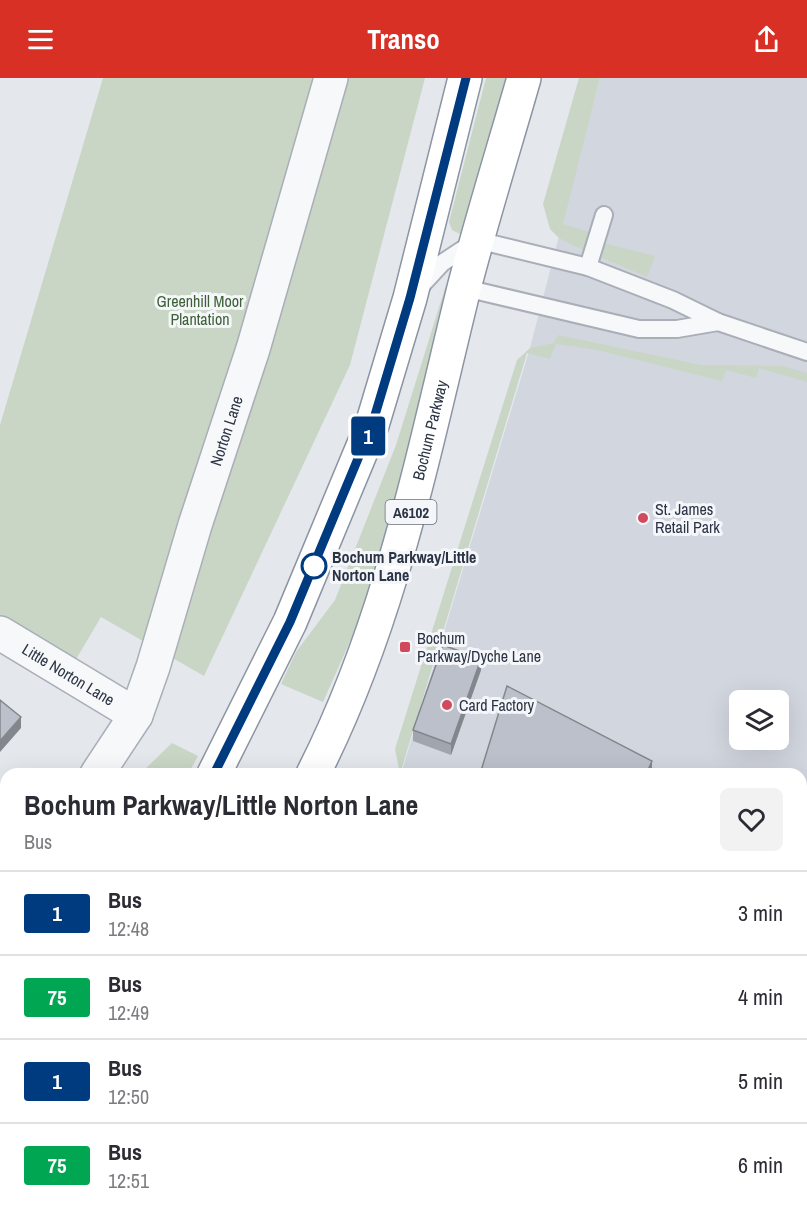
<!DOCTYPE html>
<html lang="en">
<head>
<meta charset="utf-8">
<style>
	body { margin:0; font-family:"Archivo Narrow",sans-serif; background:#f2f2f3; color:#2b2b33; height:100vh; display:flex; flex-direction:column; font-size:22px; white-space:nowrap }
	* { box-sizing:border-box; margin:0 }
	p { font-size:20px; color:#7c7c81 }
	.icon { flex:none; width:33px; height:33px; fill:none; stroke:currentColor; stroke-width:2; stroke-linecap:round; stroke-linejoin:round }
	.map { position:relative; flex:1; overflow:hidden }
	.sheet { position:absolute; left:0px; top:690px; width:807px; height:450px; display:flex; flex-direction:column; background:#fff; border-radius:18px 18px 0 0; box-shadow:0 6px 24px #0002 }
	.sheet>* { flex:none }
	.badge { padding:0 12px; border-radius:4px; font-size:21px; line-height:39px }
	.buttons { position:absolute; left:729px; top:612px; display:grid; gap:12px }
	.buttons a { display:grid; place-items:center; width:60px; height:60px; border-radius:9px; background:#fff; box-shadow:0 6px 24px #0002; font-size:30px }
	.map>.badge { position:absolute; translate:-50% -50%; box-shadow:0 0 0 3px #fff }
	.round { display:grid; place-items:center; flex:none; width:63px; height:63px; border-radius:9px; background:#f2f2f3 }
	.head { display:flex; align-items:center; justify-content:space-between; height:102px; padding:0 24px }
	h1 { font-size:28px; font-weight:700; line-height:45px }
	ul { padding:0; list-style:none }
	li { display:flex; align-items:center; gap:18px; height:84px; padding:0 24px; border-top:2px solid #e1e1e2 }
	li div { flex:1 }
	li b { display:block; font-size:22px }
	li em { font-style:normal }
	li .badge { min-width:66px; font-weight:700; text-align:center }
	header { display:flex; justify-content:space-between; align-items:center; height:78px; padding:0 24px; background:#d93025; color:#fff; font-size:27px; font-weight:700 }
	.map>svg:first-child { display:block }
</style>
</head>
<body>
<header><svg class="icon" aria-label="menu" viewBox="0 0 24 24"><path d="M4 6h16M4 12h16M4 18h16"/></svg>Transo<svg class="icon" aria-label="share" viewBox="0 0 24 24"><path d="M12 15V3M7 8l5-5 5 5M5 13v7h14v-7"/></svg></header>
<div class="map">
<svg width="807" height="1140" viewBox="0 0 807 1140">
	<rect width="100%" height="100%" fill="#e4e7ec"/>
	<g fill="#d2d6de" fill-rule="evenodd">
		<path d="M600,0H807V1044L801,1040V696H401L530,270ZM740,622H778V662H740Z"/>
		<path d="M801,1114L807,1117V1140H0V1126L6,1119V1134H801Z"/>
	</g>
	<g fill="#c9d6c5">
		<path d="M103,0H425L350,287L204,598L101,539L72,588L0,537V347Z"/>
		<path d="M486,0H508L462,157L452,152L449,144Z"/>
		<path d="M579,0H600L563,146L589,154L587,161L655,178L647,199L579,170L559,160L550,151L543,126Z"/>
		<path d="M446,207L453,211L400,411L359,543L323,624L281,606L296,574L335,522L396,367Z"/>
		<path d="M558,257L701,287L782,288L807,295V304L759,290L756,300L726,292L722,303L597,272L556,266L550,281L527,275L400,696L395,671L517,282L530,270L554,265Z"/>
		<path d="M172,665L198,678L188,696H140Z"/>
		<path d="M6,851V948L0,956V858Z"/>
	</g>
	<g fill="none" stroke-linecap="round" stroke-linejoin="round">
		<defs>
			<g id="lane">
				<path d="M588,189L604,137"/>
				<path d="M460,205L465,210L639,251H677L718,244"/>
				<path d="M419,210L442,185L477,162L588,189L673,222L718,244L807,274"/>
				<path d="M331,1134L343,1140"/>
				<path d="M178,1140L181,1134"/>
			</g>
			<g id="street">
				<path id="s1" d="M0,555L136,637"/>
				<path id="s2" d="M97,696L136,637L153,589L195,447L253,271L331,0"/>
				<path d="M0,803L6,796"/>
			</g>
			<path id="secondary" d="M801,1069L807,1073"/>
			<g id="highway">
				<path d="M214,696L290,544L372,347L410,220L465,0"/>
				<path id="s3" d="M313,696C391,543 423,376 464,210C482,140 504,70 524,0"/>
				<path d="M0,999L6,991"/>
				<path d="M0,1108L6,1102"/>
			</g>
		</defs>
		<use href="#lane" stroke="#a9aeb7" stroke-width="20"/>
		<use href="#street" stroke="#a9aeb7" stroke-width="36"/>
		<use href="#secondary" stroke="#a9aeb7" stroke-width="36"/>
		<use href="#highway" stroke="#8b94a3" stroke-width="36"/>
		<use href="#lane" stroke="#f7f8fa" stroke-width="16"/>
		<use href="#street" stroke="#f7f8fa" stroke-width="33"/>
		<use href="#secondary" stroke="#fff" stroke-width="33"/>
		<use href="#highway" stroke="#fff" stroke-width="33"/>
	</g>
	<path fill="#a1a5ae" d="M481,592L451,677L413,663V652Z"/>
	<g fill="#83868d">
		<path d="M481,581V592L451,677V666Z"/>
		<path d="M21,639V650L0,674V663Z"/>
		<path d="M652,683V696L648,692Z"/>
		<path d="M807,813V829L801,851V835Z"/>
	</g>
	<g fill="#bbc0ca" stroke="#83868d" stroke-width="1.5">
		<path d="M443,567L481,581L451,666L413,652Z"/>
		<path d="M507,608L652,683L648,692L660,696H480Z"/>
		<path d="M0,622L21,639L0,663Z"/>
		<path d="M801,739L807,741V813L801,835Z"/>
		<path d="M222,1134H311L323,1140H219Z"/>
	</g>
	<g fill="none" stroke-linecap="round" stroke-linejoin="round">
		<defs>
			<path id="line" d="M214,696L290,544L372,347L410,220L466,0"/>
		</defs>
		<use href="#line" stroke="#fff" stroke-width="14"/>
		<use href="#line" stroke="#003b80" stroke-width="9"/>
	</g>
	<g fill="#d1495b" stroke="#f4f6f9" stroke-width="2">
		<circle cx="643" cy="440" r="6"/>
		<rect x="399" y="563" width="12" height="12" rx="3"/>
		<circle cx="447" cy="627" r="6"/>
	</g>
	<circle fill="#fff" stroke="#003b80" stroke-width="3" cx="314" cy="488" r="12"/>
	<g text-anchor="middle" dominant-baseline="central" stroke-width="6" stroke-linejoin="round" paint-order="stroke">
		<rect fill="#f4f6f9" stroke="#676e7b" stroke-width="1.5" x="385.5" y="422" width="51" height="24" rx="4.5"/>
		<g font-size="15" font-weight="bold" fill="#2b3445">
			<text x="411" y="434">A6102</text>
		</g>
		<g font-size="16" fill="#3f6138" stroke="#f4f6f9">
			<text x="200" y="223">Greenhill Moor<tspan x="200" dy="18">Plantation</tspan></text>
		</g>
		<g font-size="16" fill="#2b3445" stroke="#f4f6f9">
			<text stroke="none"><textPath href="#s3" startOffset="364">Bochum Parkway</textPath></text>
			<text stroke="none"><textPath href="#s2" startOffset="369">Norton Lane</textPath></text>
			<text stroke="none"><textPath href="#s1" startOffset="80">Little Norton Lane</textPath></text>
		</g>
		<g font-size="16" fill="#2b3445" stroke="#f4f6f9" text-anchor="start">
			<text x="655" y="431">St. James<tspan x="655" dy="18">Retail Park</tspan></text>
			<text x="417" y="560">Bochum<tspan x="417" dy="18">Parkway/Dyche Lane</tspan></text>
			<text x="459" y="627">Card Factory</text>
		</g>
		<g font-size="16" font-weight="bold" fill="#2b3445" stroke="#f4f6f9" text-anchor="start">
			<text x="332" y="479">Bochum Parkway/Little<tspan x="332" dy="18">Norton Lane</tspan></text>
		</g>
	</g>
</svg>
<div class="buttons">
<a><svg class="icon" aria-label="layers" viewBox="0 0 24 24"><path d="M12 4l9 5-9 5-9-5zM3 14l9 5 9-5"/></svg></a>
</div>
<b class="badge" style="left:368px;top:358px;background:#003b80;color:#fff">1</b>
<section class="sheet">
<div class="head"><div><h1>Bochum Parkway/Little Norton Lane</h1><p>Bus</p></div><a class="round"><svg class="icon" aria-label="heart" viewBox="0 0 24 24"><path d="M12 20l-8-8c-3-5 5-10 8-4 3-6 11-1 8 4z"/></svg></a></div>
<ul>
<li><span class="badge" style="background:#003b80;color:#fff">1</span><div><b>Bus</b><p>12:48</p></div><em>3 min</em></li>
<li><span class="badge" style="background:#00a651;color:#fff">75</span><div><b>Bus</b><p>12:49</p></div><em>4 min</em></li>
<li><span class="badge" style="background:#003b80;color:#fff">1</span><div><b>Bus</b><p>12:50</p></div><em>5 min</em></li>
<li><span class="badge" style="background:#00a651;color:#fff">75</span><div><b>Bus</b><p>12:51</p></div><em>6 min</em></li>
</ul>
</section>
</div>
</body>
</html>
